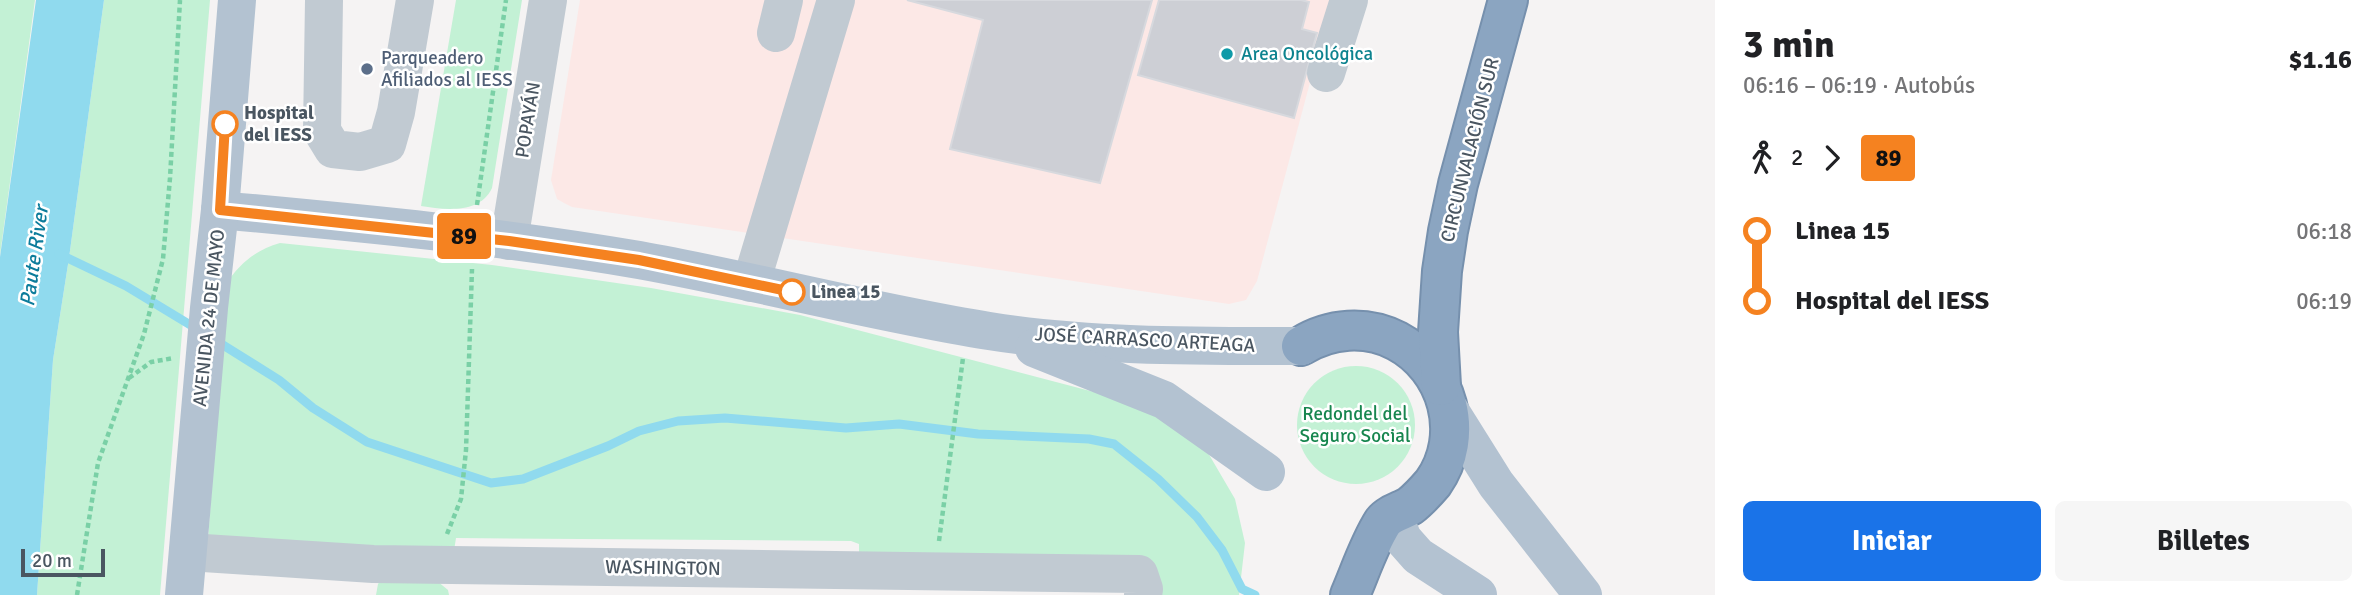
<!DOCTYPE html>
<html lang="es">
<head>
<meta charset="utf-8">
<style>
	body { margin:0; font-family:Signika,sans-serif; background:#f6f6f6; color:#202124; height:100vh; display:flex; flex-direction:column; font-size:26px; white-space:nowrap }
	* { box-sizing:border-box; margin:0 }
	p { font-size:23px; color:#757577 }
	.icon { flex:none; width:38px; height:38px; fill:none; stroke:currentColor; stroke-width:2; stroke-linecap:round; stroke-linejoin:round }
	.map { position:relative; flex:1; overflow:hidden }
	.panel { display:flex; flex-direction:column; background:#fff; width:665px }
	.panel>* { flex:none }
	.badge { padding:0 14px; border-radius:5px; font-size:24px; line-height:46px }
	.scale { position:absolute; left:21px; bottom:18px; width:84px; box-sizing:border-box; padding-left:7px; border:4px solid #4a5661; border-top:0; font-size:19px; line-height:24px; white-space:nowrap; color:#4a5661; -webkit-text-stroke:5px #fff; paint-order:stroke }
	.map>.badge { position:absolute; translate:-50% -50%; box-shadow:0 0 0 4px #fff }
	.legs { display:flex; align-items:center; gap:10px; height:77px; padding:0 28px; font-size:23px }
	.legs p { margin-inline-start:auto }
	.headline { display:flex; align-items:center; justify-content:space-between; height:119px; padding:0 28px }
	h1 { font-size:38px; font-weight:700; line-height:52px }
	.button { display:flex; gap:14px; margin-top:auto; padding:14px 28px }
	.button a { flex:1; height:80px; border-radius:10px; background:#1a73e8; color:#fff; font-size:28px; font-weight:700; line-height:80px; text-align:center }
	.button a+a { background:#f6f6f6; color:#202124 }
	ul { padding:0 28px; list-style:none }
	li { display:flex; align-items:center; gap:24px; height:70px; font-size:26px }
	li i { display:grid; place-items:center; width:10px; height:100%; margin:0 9px; background:currentColor }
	li i::after { content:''; width:18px; height:18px; margin:-9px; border:5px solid; border-radius:50%; background:#fff }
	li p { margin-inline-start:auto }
	li:first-child i { background:linear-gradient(#0000 50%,currentColor 0) }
	li:last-child i { background:linear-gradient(currentColor 50%,#0000 0) }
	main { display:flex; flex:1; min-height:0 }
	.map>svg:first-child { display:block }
</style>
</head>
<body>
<main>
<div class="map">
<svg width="1715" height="595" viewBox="0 0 1715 595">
	<rect width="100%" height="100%" fill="#f5f3f3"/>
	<path fill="#fce8e6" d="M580,0H1332L1257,281L1246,300L1229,304L572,207L564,203L557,199L551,180Z"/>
	<g fill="#c3f1d5">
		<path d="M0,0H35L0,255Z"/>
		<path d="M104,0H210L160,595H37L53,360L69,258Z"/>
		<path d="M456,0H522L492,188C480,214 445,210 421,206Z"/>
		<path d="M280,243L492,265L651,288L800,315L1155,408L1204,446L1235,499L1245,543L1239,595H1155L859,554V544L851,541L456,538L453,557L208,541L226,284C240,263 256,250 280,243Z"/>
		<circle cx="1356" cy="425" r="59"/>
		<path d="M383,578L437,581L448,590L449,595H376L378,584Z"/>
	</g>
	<path fill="#90daee" d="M36,0H104L69,258L53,360L37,595H0V257Z"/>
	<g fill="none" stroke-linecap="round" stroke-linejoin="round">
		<g stroke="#90daee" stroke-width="9">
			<path d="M59,254L126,286L197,329"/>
			<path d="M215,340L279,380L313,408L367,442L491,483L523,479L608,446L639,431L678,421L725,418L846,428L899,424L978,434L1089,439L1114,444L1158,479L1197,517L1222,550L1242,589L1255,595"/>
		</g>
	</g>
	<g fill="#cdcfd5" stroke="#d7d9de" stroke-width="2">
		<path d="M907,0H1152L1100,183L950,149L983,20Z"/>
		<path d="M1159,0H1301L1309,2L1302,29L1317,33L1294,118L1138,75Z"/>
	</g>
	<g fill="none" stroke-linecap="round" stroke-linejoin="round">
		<defs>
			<g id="highway">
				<path d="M1301,346C1330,328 1366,325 1397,341C1448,368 1467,435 1433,483C1427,490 1418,500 1410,506C1402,511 1389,514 1383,522C1369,544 1360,572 1350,595"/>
				<path d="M1441,386L1438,332L1442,271L1448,231L1458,184L1508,0"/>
			</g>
		</defs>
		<use href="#highway" stroke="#7690ad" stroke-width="42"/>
		<g stroke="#7ad0a6" stroke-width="4.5" stroke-dasharray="5 3.5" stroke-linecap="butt">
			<path d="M477,205L506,0"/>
			<path d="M129,378L151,362L174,358"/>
			<path d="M447,534L461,499L466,450L472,269"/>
			<path d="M939,541L963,358"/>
			<path d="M77,595L98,463L144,334L163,259L170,178L180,0"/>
		</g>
		<g stroke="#c1cad2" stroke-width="38">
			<path d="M324,0L322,131L333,149L360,152L387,144L396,112L415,0"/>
			<path d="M776,33L784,0"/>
			<path d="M1326,73L1349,0"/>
			<path d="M509,241L548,0"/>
			<path d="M751,283L836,0"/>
			<path d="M188,552L373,564L1139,574L1144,589L1143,595"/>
		</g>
		<g stroke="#b3c2d1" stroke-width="38">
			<path d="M220,210C360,223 501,236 639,260C756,281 871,312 989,331C1088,347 1200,346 1301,346"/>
			<path d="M1034,348L1164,400L1266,472"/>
			<path d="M1449,409L1496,484L1583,595"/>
			<path d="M1393,515L1403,539L1418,556L1478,595"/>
			<path d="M184,595L209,308L220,210L237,0"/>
		</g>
		<use href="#highway" stroke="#8ba5c1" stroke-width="38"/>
	</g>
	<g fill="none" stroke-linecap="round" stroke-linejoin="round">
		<defs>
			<path id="line-1" d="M225,124L220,210L509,241L639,260L792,292"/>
		</defs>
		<use href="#line-1" stroke="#fff" stroke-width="16"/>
		<use href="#line-1" stroke="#f58220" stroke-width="10"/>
	</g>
	<circle fill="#0f9aa8" stroke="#fff" stroke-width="2.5" cx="1227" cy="54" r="7"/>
	<circle fill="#5c6f8a" stroke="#fff" stroke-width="2.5" cx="367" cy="69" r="7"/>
	<g fill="#fff" stroke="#f58220" stroke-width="3.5">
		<circle cx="225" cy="124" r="12"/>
		<circle cx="792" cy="292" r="12"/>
	</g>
	<g text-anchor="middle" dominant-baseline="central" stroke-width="5" stroke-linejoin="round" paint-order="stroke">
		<g font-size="19" fill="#0d838f" stroke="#fff" text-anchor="start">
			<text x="1241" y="54">Area Oncológica</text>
		</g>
		<g font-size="19" fill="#4e5e75" stroke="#fff" text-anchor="start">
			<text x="381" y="58">Parqueadero<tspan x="381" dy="22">Afiliados al IESS</tspan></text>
		</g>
		<g font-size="19" font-weight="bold" fill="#4a5661" stroke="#fff" text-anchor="start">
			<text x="244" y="113">Hospital<tspan x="244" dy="22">del IESS</tspan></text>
			<text x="811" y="292">Linea 15</text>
		</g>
		<g font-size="19" fill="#4a5661" stroke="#fff">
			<text transform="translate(528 120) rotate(-81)">POPAYÁN</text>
			<text transform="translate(1470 150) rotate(-76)">CIRCUNVALACIÓN SUR</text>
			<text transform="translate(209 318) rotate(-84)">AVENIDA 24 DE MAYO</text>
			<text transform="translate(1145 340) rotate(3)">JOSÉ CARRASCO ARTEAGA</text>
			<text transform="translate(663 568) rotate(1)">WASHINGTON</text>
		</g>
		<g font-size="19" fill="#17864f" stroke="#fff">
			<text x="1355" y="414">Redondel del<tspan x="1355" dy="22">Seguro Social</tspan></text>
		</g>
		<g font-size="21" font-style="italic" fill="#0c7c9b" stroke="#fff">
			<text transform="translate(34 256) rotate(-82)">Paute River</text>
		</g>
	</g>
</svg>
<div class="scale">20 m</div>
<b class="badge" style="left:464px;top:236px;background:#f58220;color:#111">89</b>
</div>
<section class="panel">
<div class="headline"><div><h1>3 min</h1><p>06:16 – 06:19 · Autobús</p></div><b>$1.16</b></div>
<div class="legs"><svg class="icon" aria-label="walk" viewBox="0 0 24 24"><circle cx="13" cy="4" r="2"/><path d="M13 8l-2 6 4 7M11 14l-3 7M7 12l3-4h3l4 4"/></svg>2<svg class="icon" aria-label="forward" viewBox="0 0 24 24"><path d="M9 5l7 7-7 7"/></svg><b class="badge" style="background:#f58220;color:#111">89</b></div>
<ul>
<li><i style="color:#f58220"></i><b>Linea 15</b><p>06:18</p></li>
<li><i style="color:#f58220"></i><b>Hospital del IESS</b><p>06:19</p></li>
</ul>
<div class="button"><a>Iniciar</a><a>Billetes</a></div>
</section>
</main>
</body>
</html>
